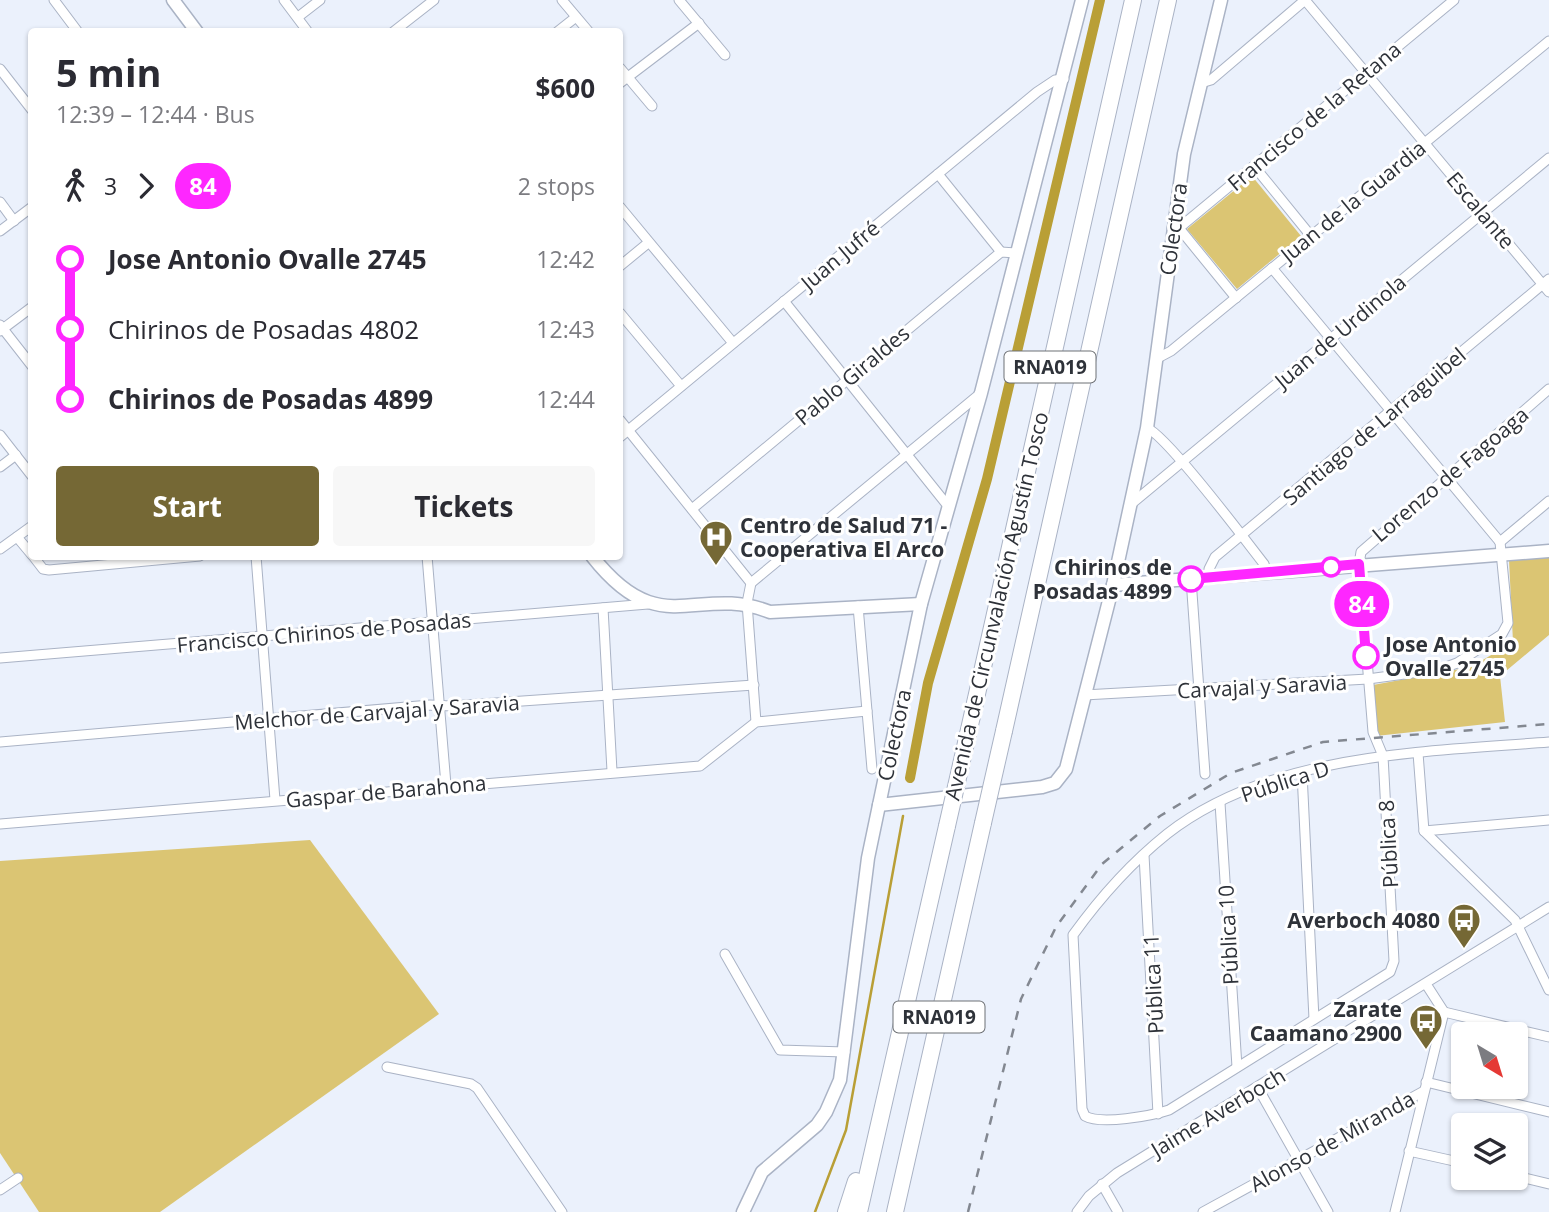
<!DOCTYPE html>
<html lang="en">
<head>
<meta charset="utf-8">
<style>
	body { margin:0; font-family:"Open Sans",sans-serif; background:#f7f7f7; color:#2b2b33; height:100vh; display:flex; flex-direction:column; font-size:26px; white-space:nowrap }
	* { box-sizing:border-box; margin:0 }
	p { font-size:23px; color:#7c7c81 }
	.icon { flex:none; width:38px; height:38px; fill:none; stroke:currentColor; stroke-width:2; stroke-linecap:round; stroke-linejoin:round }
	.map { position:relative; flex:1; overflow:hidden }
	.panel { position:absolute; left:28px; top:28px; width:595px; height:532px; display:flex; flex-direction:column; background:#fff; border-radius:7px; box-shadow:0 2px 5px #0004 }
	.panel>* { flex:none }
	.badge { padding:0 14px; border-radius:23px; font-size:24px; line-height:46px }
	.needle { width:46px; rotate:142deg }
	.controls { position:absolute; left:1451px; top:1022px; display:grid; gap:14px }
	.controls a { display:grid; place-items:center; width:77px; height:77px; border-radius:7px; background:#fff; box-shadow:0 2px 5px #0004; font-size:35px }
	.map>.badge { position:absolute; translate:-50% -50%; box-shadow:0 0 0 4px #fff }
	.legs { display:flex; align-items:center; gap:10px; height:77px; padding:0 28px; font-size:23px }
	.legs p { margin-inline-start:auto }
	.summary { display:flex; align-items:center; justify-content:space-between; height:119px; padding:0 28px }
	h1 { font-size:38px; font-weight:700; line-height:52px }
	.action { display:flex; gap:14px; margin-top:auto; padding:14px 28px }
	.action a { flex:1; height:80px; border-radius:7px; background:#756835; color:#fff; font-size:28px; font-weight:700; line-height:80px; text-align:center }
	.action a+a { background:#f7f7f7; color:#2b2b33 }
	ul { padding:0 28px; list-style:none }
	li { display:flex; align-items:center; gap:24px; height:70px; font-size:26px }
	li i { display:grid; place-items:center; width:10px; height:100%; margin:0 9px; background:currentColor }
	li i::after { content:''; width:18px; height:18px; margin:-9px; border:5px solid; border-radius:50%; background:#fff }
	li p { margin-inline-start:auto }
	li:first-child i { background:linear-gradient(#0000 50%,currentColor 0) }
	li:last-child i { background:linear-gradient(currentColor 50%,#0000 0) }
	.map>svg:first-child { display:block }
</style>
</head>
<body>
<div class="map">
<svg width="1549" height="1212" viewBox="0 0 1549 1212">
	<rect width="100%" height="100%" fill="#ebf1fc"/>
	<g fill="#dbc573">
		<path d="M1252,176L1301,236L1237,289L1187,229Z"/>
		<path d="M1549,557V635L1500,676L1505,722L1376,736L1373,685L1471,667L1513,642L1509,560Z"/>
		<path d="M310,840L439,1014L160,1212H39L0,1153V861Z"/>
	</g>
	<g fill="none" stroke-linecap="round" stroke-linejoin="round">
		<path stroke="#b99f36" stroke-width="2.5" d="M815,1212L846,1130L903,816"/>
		<path stroke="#b99f36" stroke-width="10" d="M910,778L928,683L987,479L1100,0"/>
		<defs>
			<g id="street">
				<path d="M54,0L78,32"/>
				<path d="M284,0L308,32"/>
				<path d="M562,0L589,32"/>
				<path d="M679,0L725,55"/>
				<path d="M1305,0L1549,292"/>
				<path d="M298,17L320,0"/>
				<path d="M393,32L434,0"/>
				<path d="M557,32L576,17"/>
				<path d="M620,68L652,106"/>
				<path d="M0,69L32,110"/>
				<path d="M620,83L699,23"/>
				<path d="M1201,83L1211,80L1305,0"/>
				<path d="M1254,166L1311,236"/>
				<path d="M938,174L1001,252"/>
				<path d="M0,202L14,221"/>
				<path d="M620,207L733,343"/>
				<path d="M1172,228H1179L1454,0"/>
				<path d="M1179,228L1236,298"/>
				<path d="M0,231L32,207"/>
				<path d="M620,266L648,243"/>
				<path d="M1272,268L1500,542"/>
				<path d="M784,301L948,506"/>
				<path d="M620,313L681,386"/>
				<path d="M0,325L32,366"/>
				<path d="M0,331L32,307"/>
				<path d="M1156,359L1171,351L1549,41"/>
				<path d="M1549,389L1361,552L1359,564L1373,732L1383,756L1394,961L1390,972L1169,1110C1151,1116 1101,1125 1085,1116L1082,1109L1073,935C1099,899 1132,862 1167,834C1271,753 1424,752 1549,742"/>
				<path d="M620,420L751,583L747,603L756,722"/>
				<path d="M1147,428C1167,436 1246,541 1264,564L1267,573"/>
				<path d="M0,435L32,476"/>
				<path d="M620,437L1037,92L1055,80L1064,79"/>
				<path d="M0,467L16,455"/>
				<path d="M1130,505L1549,158"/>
				<path d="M692,509L1001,252L1016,253"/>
				<path d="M17,537L32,555"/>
				<path d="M1500,542L1549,501"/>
				<path d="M0,549L32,526"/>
				<path d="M33,556L43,569L49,570L200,556"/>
				<path d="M256,556L275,800"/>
				<path d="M427,556L446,785"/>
				<path d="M1209,578V569L1215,557L1549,279"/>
				<path d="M1191,579L1205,774"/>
				<path d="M751,583L981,393"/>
				<path d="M858,606L872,769"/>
				<path d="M603,608L612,771"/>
				<path d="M0,658L648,604"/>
				<path d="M1084,695L1368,679L1441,669L1457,663L1502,634L1508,623L1500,542"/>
				<path d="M0,742L430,705L451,706L754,685"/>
				<path d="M1418,753L1424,831L1515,920L1549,990"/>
				<path d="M1302,773L1314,1019"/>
				<path d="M1220,803L1237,1067"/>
				<path d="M0,824L700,766L756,722L867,711"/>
				<path d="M1424,831L1549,820"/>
				<path d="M1144,855L1158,1114"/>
				<path d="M725,954L780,1050L845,1052"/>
				<path d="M1444,1012L1549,1037"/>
				<path d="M387,1067L471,1084L477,1088L562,1212"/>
				<path d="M1426,1082L1549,1112"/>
				<path d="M1258,1088L1328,1212"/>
				<path d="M1409,1151L1463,1163"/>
				<path d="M1516,1176L1549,1184"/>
				<path d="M1102,1184L1118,1212"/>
				<path d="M0,1190L18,1178"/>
				<path d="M1077,1212L1089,1196L1117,1173L1549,907"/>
				<path d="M1203,1212L1424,1091"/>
				<path d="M1395,1212L1444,1012L1426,984"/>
			</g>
			<g id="secondary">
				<path d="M173,0L197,32"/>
				<path d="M592,556C661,644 696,583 770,612L921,604"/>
				<path d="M1113,585L1549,551"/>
				<path d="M879,805L1042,787L1055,783L1066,769L1113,585L1147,428L1184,154L1221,0"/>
				<path d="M743,1212L762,1172L817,1125L826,1112L840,1080L868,858L921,604L981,393L1082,0"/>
			</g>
			<g id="highway">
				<path d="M1004,731L1168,0"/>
				<path d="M968,734L1133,0"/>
				<path d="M846,1212L856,1181"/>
				<path d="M859,1212L947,826"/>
				<path d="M895,1212L983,823"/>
			</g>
		</defs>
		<use href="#street" stroke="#aab3c5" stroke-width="11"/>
		<use href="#secondary" stroke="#aab3c5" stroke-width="15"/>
		<use href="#highway" stroke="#aab3c5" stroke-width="18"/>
		<use href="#street" stroke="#fff" stroke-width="9"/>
		<use href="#secondary" stroke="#fff" stroke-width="12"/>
		<use href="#highway" stroke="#fff" stroke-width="16"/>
		<path stroke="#838891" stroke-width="2.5" stroke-dasharray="9 9" stroke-linecap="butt" d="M968,1212L1021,999L1056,927L1102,864L1160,816L1231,773L1323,742L1549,724"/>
		<defs>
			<g id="highway-bridge">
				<path d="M983,823L1004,731"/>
				<path d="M947,826L968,734"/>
			</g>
		</defs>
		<use href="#highway-bridge" stroke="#aab3c5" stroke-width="18" stroke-linecap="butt"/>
		<use href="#highway-bridge" stroke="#fff" stroke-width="16"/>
	</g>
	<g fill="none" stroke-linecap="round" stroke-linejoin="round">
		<defs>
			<path id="line-1" d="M1191,579L1359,564L1366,656"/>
		</defs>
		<use href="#line-1" stroke="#fff" stroke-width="16"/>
		<use href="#line-1" stroke="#fe27ff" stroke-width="10"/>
	</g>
	<defs>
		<symbol id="hospital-pin" viewBox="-11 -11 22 30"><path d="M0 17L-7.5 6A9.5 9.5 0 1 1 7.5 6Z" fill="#756835" stroke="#fff"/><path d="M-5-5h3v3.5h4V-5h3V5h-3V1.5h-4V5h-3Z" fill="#fff"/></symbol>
		<symbol id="bus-pin" viewBox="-11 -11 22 30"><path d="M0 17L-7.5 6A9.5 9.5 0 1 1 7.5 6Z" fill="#756835" stroke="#fff"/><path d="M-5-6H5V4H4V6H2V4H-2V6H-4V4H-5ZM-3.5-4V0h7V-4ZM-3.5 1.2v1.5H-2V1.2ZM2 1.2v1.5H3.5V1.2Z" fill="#fff"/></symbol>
	</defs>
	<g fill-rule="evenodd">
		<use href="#hospital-pin" x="697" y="518" width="38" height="52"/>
		<use href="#bus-pin" x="1445" y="901" width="38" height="52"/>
		<use href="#bus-pin" x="1407" y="1002" width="38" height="52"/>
	</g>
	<g fill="#fff" stroke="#fe27ff" stroke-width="3.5">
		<circle cx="1331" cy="567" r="9"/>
		<circle cx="1191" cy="579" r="12"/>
		<circle cx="1366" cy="656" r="12"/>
	</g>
	<g text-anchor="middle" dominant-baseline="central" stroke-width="6" stroke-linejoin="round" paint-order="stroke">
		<g fill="#fff" stroke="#6d7074" stroke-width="2">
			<rect x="1004.5" y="351.5" width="91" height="31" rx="5"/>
			<rect x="893.5" y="1001.5" width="91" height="31" rx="5"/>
		</g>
		<g font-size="19" font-weight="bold" fill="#2e3239">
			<text x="1050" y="367">RNA019</text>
			<text x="939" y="1017">RNA019</text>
		</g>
		<g font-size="21" fill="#2e3239" stroke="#fff">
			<text transform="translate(1314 116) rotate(-40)">Francisco de la Retana</text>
			<text transform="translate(1353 201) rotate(-39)">Juan de la Guardia</text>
			<text transform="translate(1481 210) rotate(50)">Escalante</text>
			<text transform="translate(1173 229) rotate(-82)">Colectora</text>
			<text transform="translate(840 255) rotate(-40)">Juan Jufré</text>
			<text transform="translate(1340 331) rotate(-40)">Juan de Urdinola</text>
			<text transform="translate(852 375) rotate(-40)">Pablo Giraldes</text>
			<text transform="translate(1374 426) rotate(-40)">Santiago de Larraguibel</text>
			<text transform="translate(1450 474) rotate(-40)">Lorenzo de Fagoaga</text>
			<text transform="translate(996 606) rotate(-77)">Avenida de Circunvalación Agustín Tosco</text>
			<text transform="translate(324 632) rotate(-5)">Francisco Chirinos de Posadas</text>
			<text transform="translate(1262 686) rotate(-3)">Carvajal y Saravia</text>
			<text transform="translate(377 712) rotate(-4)">Melchor de Carvajal y Saravia</text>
			<text transform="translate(894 735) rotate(-78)">Colectora</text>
			<text transform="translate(1285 781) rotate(-18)">Pública D</text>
			<text transform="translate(386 791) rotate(-5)">Gaspar de Barahona</text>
			<text transform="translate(1388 844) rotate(-93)">Pública 8</text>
			<text transform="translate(1228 935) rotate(-93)">Pública 10</text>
			<text transform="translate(1153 984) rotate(-93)">Pública 11</text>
			<text transform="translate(1218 1112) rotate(-31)">Jaime Averboch</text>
			<text transform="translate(1332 1141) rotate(-29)">Alonso de Miranda</text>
		</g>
		<g font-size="21" font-weight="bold" fill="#2e3239" stroke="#fff" text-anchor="end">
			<text x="740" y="525" text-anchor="start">Centro de Salud 71 -<tspan x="740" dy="24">Cooperativa El Arco</tspan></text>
			<text x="1440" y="920">Averboch 4080</text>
			<text x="1402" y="1009">Zarate<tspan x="1402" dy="24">Caamano 2900</tspan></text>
		</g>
		<g font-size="21" font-weight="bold" fill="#2e3239" stroke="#fff" text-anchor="end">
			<text x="1172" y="567">Chirinos de<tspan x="1172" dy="24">Posadas 4899</tspan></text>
			<text x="1385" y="644" text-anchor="start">Jose Antonio<tspan x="1385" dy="24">Ovalle 2745</tspan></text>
		</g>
	</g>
</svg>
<div class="controls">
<a><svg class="needle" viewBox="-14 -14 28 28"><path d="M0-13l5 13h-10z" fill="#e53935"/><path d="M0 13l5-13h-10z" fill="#7c7c81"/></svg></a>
<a><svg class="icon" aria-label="layers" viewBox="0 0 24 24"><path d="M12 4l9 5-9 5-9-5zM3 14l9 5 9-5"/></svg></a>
</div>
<b class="badge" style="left:1362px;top:604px;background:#fe27ff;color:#fff">84</b>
<section class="panel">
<div class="summary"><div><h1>5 min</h1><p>12:39 – 12:44 · Bus</p></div><b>$600</b></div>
<div class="legs"><svg class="icon" aria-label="walk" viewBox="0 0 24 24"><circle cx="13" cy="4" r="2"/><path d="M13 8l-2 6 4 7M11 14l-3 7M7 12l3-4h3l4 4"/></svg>3<svg class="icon" aria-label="forward" viewBox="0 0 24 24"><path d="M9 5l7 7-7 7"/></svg><b class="badge" style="background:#fe27ff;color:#fff">84</b><p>2 stops</p></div>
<ul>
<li><i style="color:#fe27ff"></i><b>Jose Antonio Ovalle 2745</b><p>12:42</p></li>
<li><i style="color:#fe27ff"></i><span>Chirinos de Posadas 4802</span><p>12:43</p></li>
<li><i style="color:#fe27ff"></i><b>Chirinos de Posadas 4899</b><p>12:44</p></li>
</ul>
<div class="action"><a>Start</a><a>Tickets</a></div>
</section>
</div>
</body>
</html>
